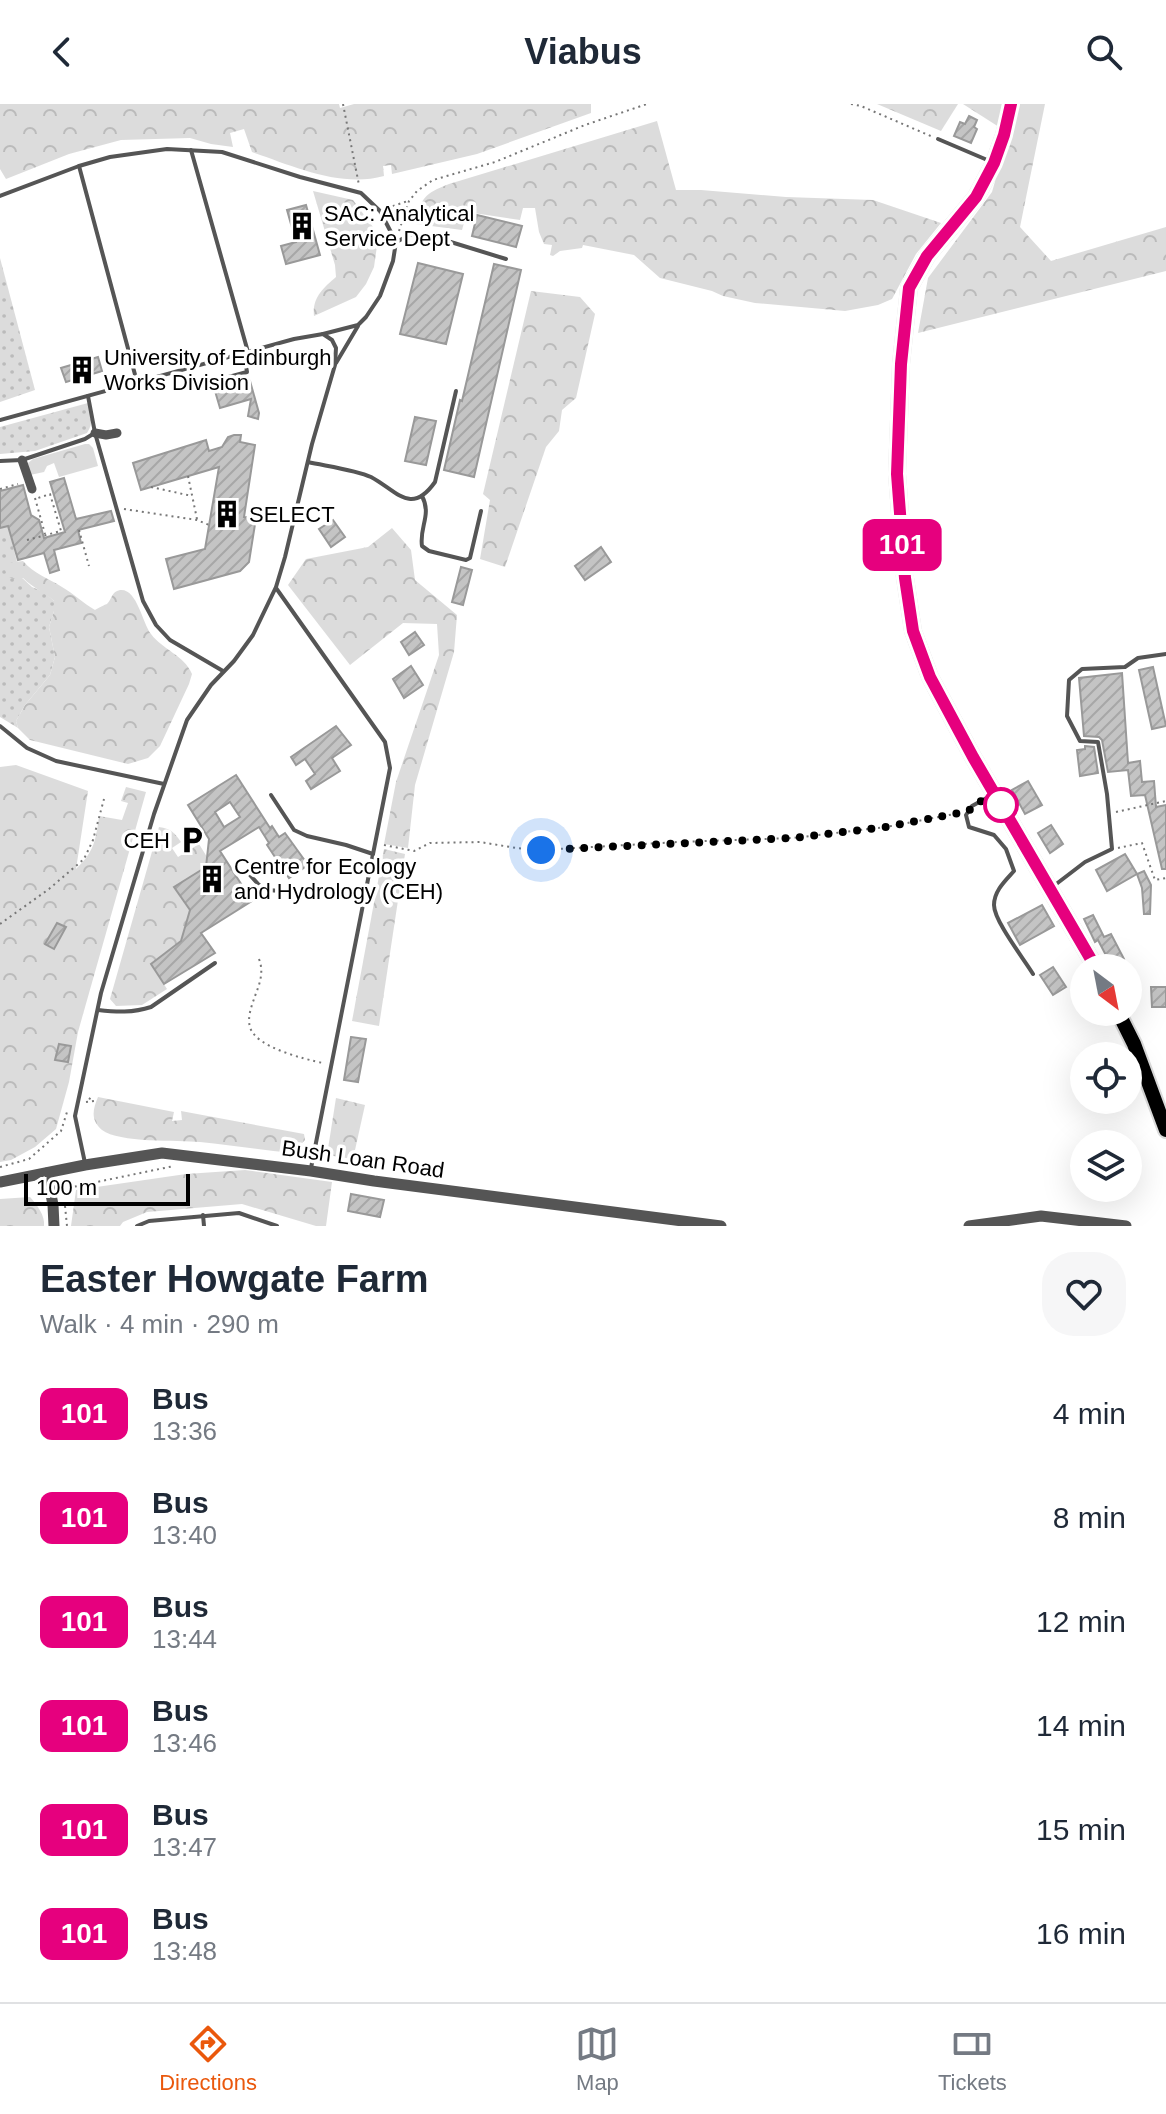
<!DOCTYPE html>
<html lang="en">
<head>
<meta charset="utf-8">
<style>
	body { margin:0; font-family:Arial,sans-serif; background:#f6f6f7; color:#1f2937; height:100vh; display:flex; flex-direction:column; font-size:30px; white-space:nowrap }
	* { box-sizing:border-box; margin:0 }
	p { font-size:26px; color:#747a83 }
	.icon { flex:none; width:44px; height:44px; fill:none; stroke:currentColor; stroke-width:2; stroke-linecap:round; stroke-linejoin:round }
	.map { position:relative; height:1122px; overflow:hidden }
	.sheet { display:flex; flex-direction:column; background:#fff; flex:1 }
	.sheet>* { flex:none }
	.badge { padding:0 16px; border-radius:12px; font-size:28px; line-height:52px }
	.needle { width:52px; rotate:148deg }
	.tools { position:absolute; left:1070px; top:850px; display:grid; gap:16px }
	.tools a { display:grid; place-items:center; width:72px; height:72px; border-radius:50%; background:#fff; box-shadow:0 8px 32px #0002; font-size:40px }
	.scale { position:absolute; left:24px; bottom:20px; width:166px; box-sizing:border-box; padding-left:8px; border:4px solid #000; border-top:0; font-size:22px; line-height:28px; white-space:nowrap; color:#000; -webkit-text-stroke:6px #fff; paint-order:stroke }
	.you { position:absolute; width:40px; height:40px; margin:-20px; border:6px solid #fff; border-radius:50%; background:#1a73e8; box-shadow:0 0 0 12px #1a73e833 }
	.map>.badge { position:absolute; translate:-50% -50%; box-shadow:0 0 0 4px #fff }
	.round { display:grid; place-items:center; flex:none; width:84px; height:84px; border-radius:32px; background:#f6f6f7 }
	.headline { display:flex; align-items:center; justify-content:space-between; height:136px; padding:0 40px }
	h1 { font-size:38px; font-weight:800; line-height:60px }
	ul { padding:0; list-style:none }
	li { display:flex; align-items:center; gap:24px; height:104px; padding:0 40px }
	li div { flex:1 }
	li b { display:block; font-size:30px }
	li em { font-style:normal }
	li .badge { min-width:88px; font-weight:700; text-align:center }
	header { display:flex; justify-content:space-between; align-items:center; height:104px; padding:0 40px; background:#fff; font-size:36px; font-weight:800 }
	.tab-bar { display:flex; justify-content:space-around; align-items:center; height:112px; border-top:2px solid #e0e1e3; background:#fff; font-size:22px; color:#747a83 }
	.tab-bar a { display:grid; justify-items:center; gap:4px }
	.tab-bar .current { color:#ea580c }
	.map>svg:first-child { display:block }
</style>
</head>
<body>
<header><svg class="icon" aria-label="back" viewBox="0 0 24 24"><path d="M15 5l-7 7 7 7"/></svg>Viabus<svg class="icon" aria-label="search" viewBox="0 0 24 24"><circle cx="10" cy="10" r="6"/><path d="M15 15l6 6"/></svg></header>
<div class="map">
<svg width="1166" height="1122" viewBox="0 0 1166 1122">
	<defs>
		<pattern id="grass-dots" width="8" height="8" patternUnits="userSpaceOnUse" patternTransform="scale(2)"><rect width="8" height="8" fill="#dcdcdc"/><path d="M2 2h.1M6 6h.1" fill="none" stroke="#bbb" stroke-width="1.8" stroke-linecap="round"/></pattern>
		<pattern id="forest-crowns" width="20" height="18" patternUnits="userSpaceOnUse" patternTransform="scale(2)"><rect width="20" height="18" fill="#dcdcdc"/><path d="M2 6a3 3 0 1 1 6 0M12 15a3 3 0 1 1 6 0" fill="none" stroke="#bbb"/></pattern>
		<pattern id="building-hatch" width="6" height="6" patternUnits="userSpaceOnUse" patternTransform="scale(2)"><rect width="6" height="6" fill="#c4c4c4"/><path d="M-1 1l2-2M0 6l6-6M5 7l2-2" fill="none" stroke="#a7a7a7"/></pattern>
	</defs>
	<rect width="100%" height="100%" fill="#fff"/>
	<g fill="url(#grass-dots)">
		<path d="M0,154L35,286L0,298Z"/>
		<path d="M88,299C91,310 94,319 87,329L35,347L0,350V323Z"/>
		<path d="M8,422L17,458L7,460L32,483L44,488L54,497V507L49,523L55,553L50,571L25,601L16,617L18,624L0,613V424Z"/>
	</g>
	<g fill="url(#forest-crowns)">
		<path d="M0,0H339L340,4L354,0H591V9L477,50L392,70L391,61L383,62L384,72C340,84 293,62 252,48L244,25L230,29L233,43L211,40L190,34L121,36L69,50L6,75L0,65Z"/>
		<path d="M877,0H958L941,27Z"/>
		<path d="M963,0H1002L999,23Z"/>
		<path d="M1017,0H1045L1020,123L1051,157L1166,123V167L918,229L928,174L992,88Z"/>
		<path d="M657,17L676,86H701L786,93L873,96L941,119L916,150L892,195L878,201L845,207L755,199L723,192L712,187L660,174L634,151L583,141L582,144L560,147L553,152L550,151L552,141L544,140L539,128L535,104H523L520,116L467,108L462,126L416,120C421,93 424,90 449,80Z"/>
		<path d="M313,87L353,96L373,123L377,142L374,163L366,180L356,193L314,212C312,194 323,184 336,173L335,161Z"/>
		<path d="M531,187L580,193L595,210L576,294L562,306L559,327L546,343L505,463L480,455L490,396L483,390Z"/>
		<path d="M85,340H89L93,344L98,362L59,373L54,359L47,362L44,368L30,371L28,359L33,355Z"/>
		<path d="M392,424L411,446L415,476L457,511L454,548L415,681L408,744L384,740L396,678L439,551L437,520L403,519L350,561L288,481L306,455L368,443Z"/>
		<path d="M23,457C34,470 48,474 62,483C74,490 83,499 95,506C96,505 106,500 107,500C112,495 111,488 120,486C137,484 142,518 151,530C163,546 184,551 192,570L189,580L160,642L148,654L128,660L30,636L18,624L16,617L25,601L50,571L55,553L49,523L54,507V497C44,488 33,484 23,474L14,475L7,472L5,465L7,459Z"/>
		<path d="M16,661L88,687L76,765C94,748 96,736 99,712L122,716L128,699L121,697L126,683L146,688L78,928L69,978L56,1025L35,1043L11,1056L0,1058V663Z"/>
		<path d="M159,723C171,725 174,728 181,738L172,744L178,753L199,740L207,753L206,763L175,783L190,806L181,837L151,860L167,885L142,901L116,902L110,895Z"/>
		<path d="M384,745L405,750L379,922L352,917Z"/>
		<path d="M98,993L174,1008L172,1017L182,1016L181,1007L304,1030L305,1036L293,1049C262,1046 231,1041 200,1038C177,1036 119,1039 102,1026C90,1016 93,1005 98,993Z"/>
		<path d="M336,994L365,1001L353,1055L327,1051Z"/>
		<path d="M245,1066L332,1078L326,1122H316L242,1100L147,1108L123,1118L120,1122H71L76,1086L186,1070Z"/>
		<path d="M30,1093C37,1101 45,1111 44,1122H0V1095Z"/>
	</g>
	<g fill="url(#building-hatch)" stroke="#999" stroke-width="2" fill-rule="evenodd">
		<path d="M969,12L977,16L974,23L977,25L971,39L954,32L960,18L965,20Z"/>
		<path d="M306,101L320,151L286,160L281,142L296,138L287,106Z"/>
		<path d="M477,111L522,122L516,143L472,132Z"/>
		<path d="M418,159L463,170L446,240L400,230Z"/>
		<path d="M494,160L521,166L474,373L444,366L460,296L462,297Z"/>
		<path d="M98,253L102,267L66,278L61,264Z"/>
		<path d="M250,277L259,309L258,315L248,312L251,295L220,304L215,287Z"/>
		<path d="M415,313L436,317L426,361L405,357Z"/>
		<path d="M234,331H241L240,338L255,341L244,413L256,414L249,458L240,467L174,485L166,455L205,445L219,363L141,386L133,359L206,336L209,347L222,343L228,333Z"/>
		<path d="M64,374L76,415L111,407L114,417L78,426L81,439L54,446L59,466L50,469L44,449L18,456L8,422L0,424V387L23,381L31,411L39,416L44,434L65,428L50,378Z"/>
		<path d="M333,416L345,433L331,443L319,425Z"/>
		<path d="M601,443L611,458L585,476L575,462Z"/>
		<path d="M461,463L472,466L463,501L452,498Z"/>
		<path d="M415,528L424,541L409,551L401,538Z"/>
		<path d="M411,562L423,581L404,594L393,575Z"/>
		<path d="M1153,563L1166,622L1152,625L1139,566Z"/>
		<path d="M1122,569L1128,659L1140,657L1142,678L1154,677L1156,703L1166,701V765H1162L1145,691L1131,692L1128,666L1108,668L1102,636L1099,633L1084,632L1079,574Z"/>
		<path d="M336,622L351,641L332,654L340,667L311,685L306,677L315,670L305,655L296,661L291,653Z"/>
		<path d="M1085,642L1094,643L1098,669L1080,672L1077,646L1085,645Z"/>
		<path d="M236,671L270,724L272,722L279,733L285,729L308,761L289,774L267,741L269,739L259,723L220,747L252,797L201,829L215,849L164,880L151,860L181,837L190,806L174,783L206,763L209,735L188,701ZM230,698L240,713L224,723L215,708Z"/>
		<path d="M1028,677L1042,701L1025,710L1012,686Z"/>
		<path d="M1051,721L1063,740L1050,749L1038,729Z"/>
		<path d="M1125,750L1137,770L1107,787L1096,766Z"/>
		<path d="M1144,767L1151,781L1150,810H1144L1142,784L1137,770Z"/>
		<path d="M1042,801L1054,822L1020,841L1008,819Z"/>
		<path d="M1093,811L1104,833L1111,830L1124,855L1111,861L1098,836L1095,838L1084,815Z"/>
		<path d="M57,819L66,823L54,845L45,840Z"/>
		<path d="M1053,863L1066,883L1053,891L1040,871Z"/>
		<path d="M1151,883H1166V903H1152Z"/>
		<path d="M351,933L366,935L358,978L344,976Z"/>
		<path d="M59,940L71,942L68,958L55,956Z"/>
		<path d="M351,1090L384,1096L380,1113L348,1107Z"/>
	</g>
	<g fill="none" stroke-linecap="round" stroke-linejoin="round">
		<defs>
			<g id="trunk">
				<path d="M1012,0L1004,31L994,59L976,93L927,152L909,184L901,260L897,370L905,474L913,527L930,573L973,653L1096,864"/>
				<path d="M1118,908L1134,940L1166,1026"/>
			</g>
		</defs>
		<use href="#trunk" stroke="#dbdbdb" stroke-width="18"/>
		<g stroke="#777" stroke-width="2" stroke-dasharray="2 4" stroke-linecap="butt">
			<path d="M343,0L359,81"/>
			<path d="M851,0L861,2L933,33"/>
			<path d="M387,104L408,97"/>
			<path d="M399,127L409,97L417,87L433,76L495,58L585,21L647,0"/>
			<path d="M188,372L197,415"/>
			<path d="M151,383L192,392"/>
			<path d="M0,385L18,380"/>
			<path d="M35,394L45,430"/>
			<path d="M124,405L197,416L209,421"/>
			<path d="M79,426L89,462"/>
			<path d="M27,436L61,427L50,390L38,394"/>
			<path d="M1116,708L1166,697"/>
			<path d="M384,741L414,747L430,739L480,738L516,744L541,746L678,738L793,734L886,723L960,709"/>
			<path d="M1118,744L1142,739L1155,776L1166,774"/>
			<path d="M0,820L49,785L84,755L93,736L104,695"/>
			<path d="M259,855C264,868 260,879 255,892C252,901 247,913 250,923C255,943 304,955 323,959"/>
			<path d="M86,998L94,997L87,993"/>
			<path d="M0,1063L29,1055L61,1027L67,1008"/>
			<path d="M63,1085L174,1062"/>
			<path d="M65,1102L67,1122"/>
		</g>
		<g stroke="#555" stroke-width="4">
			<path d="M938,35L992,58"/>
			<path d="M191,46L248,248"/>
			<path d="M79,62L137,278"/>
			<path d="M0,92L79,62L110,53L167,45L222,48L300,73L361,89L380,107L396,138L393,157L380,192L366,213L358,221L323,230"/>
			<path d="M396,138L412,130L441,135L506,155"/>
			<path d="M336,259L358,222"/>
			<path d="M214,277L247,268L244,249"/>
			<path d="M88,292L95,329L143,497L156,521L170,536L223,567"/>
			<path d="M0,316L294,235L323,230L332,236L336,244L335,261L312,340L285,453L276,483L253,531L234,557L211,581L187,616L154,710L101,889L75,1012L85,1059"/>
			<path d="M0,357L22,356L85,335L93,330"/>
			<path d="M308,358C326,362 356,366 371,373C397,387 411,412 435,378L456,287"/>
			<path d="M422,392C432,411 419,423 422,442L429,447L466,456L470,454L481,407"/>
			<path d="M276,484L385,638L390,664L311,1064"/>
			<path d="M0,622L27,644L56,657L164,680"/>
			<path d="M271,691L294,726L307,732L346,741L373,750"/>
			<path d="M992,691L972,702L966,711L969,723L994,731L1006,745L1014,767C1005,777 994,787 994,801C994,817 1024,855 1033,870"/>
			<path d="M249,770L259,781L266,786L314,789L364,797"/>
			<path d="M1051,784L1085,758L1112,745L1107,690L1098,638L1080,637L1067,612L1069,576L1082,565L1125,563L1138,554L1166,550"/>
			<path d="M98,906C116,908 133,909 151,903L215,859"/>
			<path d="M203,1111L204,1122"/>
			<path d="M137,1122L149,1117L239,1109L277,1122"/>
		</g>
		<g stroke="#555" stroke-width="9">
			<path d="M95,329L106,331L117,329"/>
			<path d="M22,356L32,385"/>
		</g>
		<g stroke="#555" stroke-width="11">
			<path d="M47,1069L53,1101L54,1122"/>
			<path d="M0,1078L85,1061L162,1049L311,1067L374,1077L721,1122"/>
			<path d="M969,1122L1041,1112L1126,1122"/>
		</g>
		<use href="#trunk" stroke="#000" stroke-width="14"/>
	</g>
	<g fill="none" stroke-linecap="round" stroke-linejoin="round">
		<defs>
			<path id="line" d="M1011,0L1004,31L994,59L976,93L927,152L909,184L901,260L897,370L905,474L913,527L930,573L973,653L1096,864"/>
		</defs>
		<use href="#line" stroke="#fff" stroke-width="18"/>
		<use href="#line" stroke="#e6007e" stroke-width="12"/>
		<path stroke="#000" stroke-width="8" stroke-dasharray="0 14.4" d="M541,746L793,734L886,723L969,707L972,702L994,690L1001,701"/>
	</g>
	<defs>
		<symbol id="building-bare" viewBox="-9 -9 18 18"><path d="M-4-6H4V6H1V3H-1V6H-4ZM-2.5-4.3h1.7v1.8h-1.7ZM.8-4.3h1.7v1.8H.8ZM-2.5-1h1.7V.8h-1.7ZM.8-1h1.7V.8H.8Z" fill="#000" stroke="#fff" stroke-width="2.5" paint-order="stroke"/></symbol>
		<symbol id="parking-bare" viewBox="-9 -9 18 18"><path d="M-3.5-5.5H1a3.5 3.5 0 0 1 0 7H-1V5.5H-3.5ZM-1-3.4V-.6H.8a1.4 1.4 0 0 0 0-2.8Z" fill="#000" stroke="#fff" stroke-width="2.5" paint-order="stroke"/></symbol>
	</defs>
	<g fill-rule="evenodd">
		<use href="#building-bare" x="282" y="102" width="40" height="40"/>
		<use href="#building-bare" x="62" y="246" width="40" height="40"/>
		<use href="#building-bare" x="207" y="390" width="40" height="40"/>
		<use href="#parking-bare" x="172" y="716" width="40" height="40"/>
		<use href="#building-bare" x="192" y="755" width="40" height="40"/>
	</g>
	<circle fill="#fff" stroke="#e6007e" stroke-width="4" cx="1001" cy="701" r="16"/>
	<g text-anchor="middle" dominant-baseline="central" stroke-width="7" stroke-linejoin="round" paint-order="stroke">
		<g font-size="22" fill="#000" stroke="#fff" text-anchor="start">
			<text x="324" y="109">SAC: Analytical<tspan x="324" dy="25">Service Dept</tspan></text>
			<text x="104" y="253">University of Edinburgh<tspan x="104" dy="25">Works Division</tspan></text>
			<text x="249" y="410">SELECT</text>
			<text x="170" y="736" text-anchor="end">CEH</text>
			<text x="234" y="762">Centre for Ecology<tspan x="234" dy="25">and Hydrology (CEH)</tspan></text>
		</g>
		<g font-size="22" fill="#000" stroke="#fff">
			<text transform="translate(363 1055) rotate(8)">Bush Loan Road</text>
		</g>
	</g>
</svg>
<div class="tools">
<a><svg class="needle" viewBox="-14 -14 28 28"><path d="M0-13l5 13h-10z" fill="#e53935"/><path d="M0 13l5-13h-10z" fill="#747a83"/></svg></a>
<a><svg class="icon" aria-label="locate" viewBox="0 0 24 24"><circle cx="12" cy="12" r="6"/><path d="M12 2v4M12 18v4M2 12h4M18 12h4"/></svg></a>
<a><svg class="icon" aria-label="layers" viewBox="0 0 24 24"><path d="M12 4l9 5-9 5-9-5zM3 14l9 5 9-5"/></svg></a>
</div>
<div class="scale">100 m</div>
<div class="you" style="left:541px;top:746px"></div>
<b class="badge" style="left:902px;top:441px;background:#e6007e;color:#fff">101</b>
</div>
<section class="sheet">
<div class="headline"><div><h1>Easter Howgate Farm</h1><p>Walk · 4 min · 290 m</p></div><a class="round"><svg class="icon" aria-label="heart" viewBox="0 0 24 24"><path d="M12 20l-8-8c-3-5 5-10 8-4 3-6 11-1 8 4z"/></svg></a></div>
<ul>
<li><span class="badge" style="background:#e6007e;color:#fff">101</span><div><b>Bus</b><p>13:36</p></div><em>4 min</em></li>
<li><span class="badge" style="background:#e6007e;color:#fff">101</span><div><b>Bus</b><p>13:40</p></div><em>8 min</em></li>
<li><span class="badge" style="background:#e6007e;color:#fff">101</span><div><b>Bus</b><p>13:44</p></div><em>12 min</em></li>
<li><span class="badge" style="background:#e6007e;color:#fff">101</span><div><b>Bus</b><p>13:46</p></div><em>14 min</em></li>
<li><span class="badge" style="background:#e6007e;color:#fff">101</span><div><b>Bus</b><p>13:47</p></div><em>15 min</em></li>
<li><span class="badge" style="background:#e6007e;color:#fff">101</span><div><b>Bus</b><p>13:48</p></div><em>16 min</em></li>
</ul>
</section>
<nav class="tab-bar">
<a class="current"><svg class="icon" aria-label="directions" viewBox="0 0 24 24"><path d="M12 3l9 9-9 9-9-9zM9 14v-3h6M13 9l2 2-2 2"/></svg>Directions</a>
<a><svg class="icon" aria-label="map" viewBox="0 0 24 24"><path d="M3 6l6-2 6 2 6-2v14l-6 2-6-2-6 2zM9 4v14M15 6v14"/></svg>Map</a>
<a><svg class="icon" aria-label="tickets" viewBox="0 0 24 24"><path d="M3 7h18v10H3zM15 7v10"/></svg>Tickets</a>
</nav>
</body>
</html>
